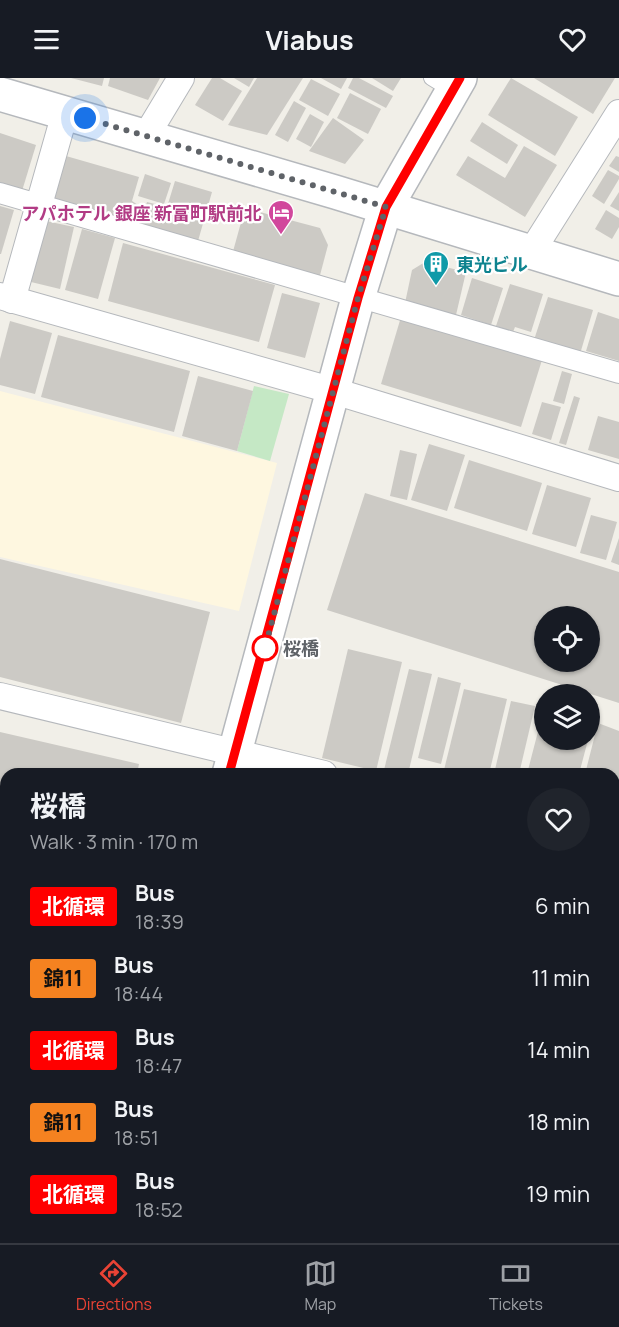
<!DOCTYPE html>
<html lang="en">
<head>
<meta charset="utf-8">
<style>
	body { margin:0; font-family:Manrope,"Noto Sans JP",sans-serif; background:#20242c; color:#f1f3f6; height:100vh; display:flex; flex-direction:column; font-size:22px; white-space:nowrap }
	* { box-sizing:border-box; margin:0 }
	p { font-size:20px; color:#9ea1a6 }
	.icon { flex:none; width:33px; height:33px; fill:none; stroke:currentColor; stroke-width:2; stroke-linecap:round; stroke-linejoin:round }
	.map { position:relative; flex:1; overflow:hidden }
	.panel { position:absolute; left:0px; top:690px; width:620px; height:476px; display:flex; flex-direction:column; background:#171b24; border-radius:18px 18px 0 0; box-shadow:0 2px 4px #0004 }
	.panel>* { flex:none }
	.badge { padding:0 12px; border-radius:4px; font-size:21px; line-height:39px }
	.buttons { position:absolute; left:534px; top:528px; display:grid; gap:12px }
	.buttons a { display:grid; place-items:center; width:66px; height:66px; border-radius:50%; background:#171b24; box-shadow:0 2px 4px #0004; font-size:30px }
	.you { position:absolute; width:30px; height:30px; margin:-15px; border:4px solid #fff; border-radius:50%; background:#1a73e8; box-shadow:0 0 0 9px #1a73e833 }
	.map>.badge { position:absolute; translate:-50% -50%; box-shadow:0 0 0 3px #fff }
	.round { display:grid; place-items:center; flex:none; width:63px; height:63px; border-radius:32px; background:#20242c }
	.summary { display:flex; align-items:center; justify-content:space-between; height:102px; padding:0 30px }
	h1 { font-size:28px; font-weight:700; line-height:45px }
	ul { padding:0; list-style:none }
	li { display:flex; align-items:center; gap:18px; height:72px; padding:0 30px }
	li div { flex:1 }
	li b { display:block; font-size:22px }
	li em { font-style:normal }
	li .badge { min-width:66px; font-weight:700; text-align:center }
	header { display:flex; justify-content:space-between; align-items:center; height:78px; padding:0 30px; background:#171b24; font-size:27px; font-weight:700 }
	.tabs { display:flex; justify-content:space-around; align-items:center; height:84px; border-top:2px solid #363941; background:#171b24; font-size:16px; color:#9ea1a6 }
	.tabs a { display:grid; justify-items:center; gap:3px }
	.tabs .selected { color:#ea4335 }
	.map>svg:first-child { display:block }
</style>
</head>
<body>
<header><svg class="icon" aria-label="menu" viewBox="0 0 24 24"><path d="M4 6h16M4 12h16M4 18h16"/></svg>Viabus<svg class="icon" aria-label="heart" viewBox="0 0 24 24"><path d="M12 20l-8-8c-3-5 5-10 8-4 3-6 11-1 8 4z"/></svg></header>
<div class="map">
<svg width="619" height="1165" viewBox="0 0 619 1165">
	<rect width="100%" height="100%" fill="#f1efe8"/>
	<path fill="#fef7e0" d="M0,313L277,385L239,533L0,479Z"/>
	<g fill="#c5e8c5">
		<path d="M254,308L289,316L270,383L237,373Z"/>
		<path d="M614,1128L619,1133V1165H584L577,1160H614Z"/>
	</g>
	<g fill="#cccac5" fill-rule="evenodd">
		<path d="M71,0H104L102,8Z"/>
		<path d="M110,0H160L148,22L108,8Z"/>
		<path d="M212,0H220L242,13L223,43L195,27Z"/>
		<path d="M234,0H254L249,9Z"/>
		<path d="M257,0H303L267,57L228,47Z"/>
		<path d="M321,0H347L341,11Z"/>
		<path d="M353,0H359L393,18L386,30L348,10Z"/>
		<path d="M372,0H401L393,13Z"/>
		<path d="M511,0L578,39L555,78L488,37Z"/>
		<path d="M534,0H615L593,36Z"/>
		<path d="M311,1L340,16L328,38L299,22Z"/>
		<path d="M350,15L381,31L368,56L337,40Z"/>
		<path d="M294,23L306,30L288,64L275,57Z"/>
		<path d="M310,36L324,44L311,69L296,61Z"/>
		<path d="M333,40L364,62L345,86L309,73Z"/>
		<path d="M482,44L518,67L507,86L470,63Z"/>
		<path d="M0,55L36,67L22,113L0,106Z"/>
		<path d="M524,68L557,87L525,139L456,97L468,78L505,100Z"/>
		<path d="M66,78L139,99L132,123L138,127L133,145L53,121Z"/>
		<path d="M616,78L619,79V94L609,88Z"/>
		<path d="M608,92L619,98V101L604,126L592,118Z"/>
		<path d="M145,96L171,105L164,126L138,118Z"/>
		<path d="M175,103L212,114L198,163L140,146L147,124L167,129Z"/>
		<path d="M619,114V133L610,128Z"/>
		<path d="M0,128L14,132L1,176H0Z"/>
		<path d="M245,130L320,150L328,167L319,201L232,177Z"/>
		<path d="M606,132L619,140V149L612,161L595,151Z"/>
		<path d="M46,143L74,149L60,211L31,204Z"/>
		<path d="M82,151L115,160L98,221L65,212Z"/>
		<path d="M123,165L275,207L259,264L108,223Z"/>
		<path d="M425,184L466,194L456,237L405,225L412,192Z"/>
		<path d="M472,200L503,210L491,247L461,237Z"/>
		<path d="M510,206L543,216L531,254L515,249L513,254L496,248Z"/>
		<path d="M282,215L320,225L305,280L267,270Z"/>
		<path d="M548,219L593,232L580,276L534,262Z"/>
		<path d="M598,234L619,241V283L586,273Z"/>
		<path d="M401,239L542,282L521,349L381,306Z"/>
		<path d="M10,243L52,255L35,316L0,307V281Z"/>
		<path d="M58,257L190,293L174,354L41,319Z"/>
		<path d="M562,293L572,296L564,326L553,323Z"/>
		<path d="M198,298L253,313L237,373L182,358Z"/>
		<path d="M574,318L580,320L566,367L559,365Z"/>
		<path d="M542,324L561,329L551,362L532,356Z"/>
		<path d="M598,338L619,344V381L588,372Z"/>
		<path d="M429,366L465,377L447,433L411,422Z"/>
		<path d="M400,372L417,376L407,422L390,418Z"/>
		<path d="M469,382L542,405L527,453L454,430Z"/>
		<path d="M547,407L591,420L576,469L532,456Z"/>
		<path d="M365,415L619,494V625L327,532ZM544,538H590V584H544Z"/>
		<path d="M591,437L617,444L606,482L580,475Z"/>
		<path d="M619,460V487L611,484Z"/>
		<path d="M0,481L210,534L181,645L0,599Z"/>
		<path d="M348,571L402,584L376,693L322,680Z"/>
		<path d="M409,591L432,596L408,696H383Z"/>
		<path d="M438,599L461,605L441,686L418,680Z"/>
		<path d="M464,611L507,621L489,696H443Z"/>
		<path d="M511,623L535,628L519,696H494Z"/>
		<path d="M542,638L544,639V662H588L579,696H527Z"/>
		<path d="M598,645L619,653V751L614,750V696H585Z"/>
		<path d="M0,654L139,686L137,696H6V800L0,798Z"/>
		<path d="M614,796L619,797V834L614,854Z"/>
		<path d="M618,860H619V882L614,880Z"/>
		<path d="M614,882L619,884V932L614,949Z"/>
		<path d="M0,919L6,921V962L0,957Z"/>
		<path d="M0,963L6,968V976L0,983Z"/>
		<path d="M0,1135L6,1140V1160H27L22,1165H8L0,1159Z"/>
		<path d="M31,1160H66L61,1165H37Z"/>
		<path d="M72,1160H118L113,1165H67Z"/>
		<path d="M126,1160H152L147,1165H122Z"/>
		<path d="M156,1160H178L184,1165H151Z"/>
		<path d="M301,1160H351L357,1165H297Z"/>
		<path d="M372,1160H386L392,1165H367Z"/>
		<path d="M391,1160H429L425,1165H409Z"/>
		<path d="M483,1160H546L542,1165H479Z"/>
		<path d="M550,1160H557L564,1165H546Z"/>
	</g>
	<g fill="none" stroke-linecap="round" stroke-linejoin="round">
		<defs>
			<path id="service" d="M431,0L452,13"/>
			<path id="pedestrian" d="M0,115L619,295"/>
			<g id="minor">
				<path d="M146,58L181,0"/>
				<path d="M532,173L619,35"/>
				<path d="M0,218L334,313L619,400"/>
				<path d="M12,222L65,35"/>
				<path d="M0,618L324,696"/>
				<path d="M614,766L619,767"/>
				<path d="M614,1031L619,1023"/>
				<path d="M215,1160L222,1165"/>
				<path d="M453,1165L457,1160"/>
			</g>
			<g id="tertiary">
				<path d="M0,16L335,114L619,201"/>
				<path d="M229,696L358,220L386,129L460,0"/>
				<path d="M0,849L6,850"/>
				<path d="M0,884L6,885"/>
				<path d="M614,1046L619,1050"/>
				<path d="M0,1050L6,1042"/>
				<path d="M614,1099L619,1103"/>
			</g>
		</defs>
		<use href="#service" stroke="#b5b8bc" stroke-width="16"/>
		<use href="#pedestrian" stroke="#b5b8bc" stroke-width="22"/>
		<use href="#minor" stroke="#b5b8bc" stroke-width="28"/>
		<use href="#tertiary" stroke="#b5b8bc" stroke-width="36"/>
		<use href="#service" stroke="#fff" stroke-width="14"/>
		<use href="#pedestrian" stroke="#fff" stroke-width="20"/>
		<use href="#minor" stroke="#fff" stroke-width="26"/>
		<use href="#tertiary" stroke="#fff" stroke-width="33"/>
	</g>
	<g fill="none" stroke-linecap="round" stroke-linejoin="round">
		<defs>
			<path id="line" d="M229,696L358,220L386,129L460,0"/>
		</defs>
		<use href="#line" stroke="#fff" stroke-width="14"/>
		<use href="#line" stroke="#f00" stroke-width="9"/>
		<path stroke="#5f6368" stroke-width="6" stroke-dasharray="0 10.8" d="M85,40L386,129L358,220L265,570"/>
	</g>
	<defs>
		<symbol id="hotel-pin" viewBox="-11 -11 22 30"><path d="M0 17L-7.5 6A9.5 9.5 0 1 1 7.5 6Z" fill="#d1479c" stroke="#fff"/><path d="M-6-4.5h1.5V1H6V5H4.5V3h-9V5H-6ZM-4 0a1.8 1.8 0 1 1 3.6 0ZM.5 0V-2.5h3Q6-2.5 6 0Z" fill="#fff"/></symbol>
		<symbol id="building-pin" viewBox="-11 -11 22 30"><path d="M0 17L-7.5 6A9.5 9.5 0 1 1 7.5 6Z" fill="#0f9aa8" stroke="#fff"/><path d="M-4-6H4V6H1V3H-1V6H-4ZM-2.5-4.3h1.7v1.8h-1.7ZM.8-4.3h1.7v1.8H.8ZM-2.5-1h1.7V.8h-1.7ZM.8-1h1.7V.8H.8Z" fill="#fff"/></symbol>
	</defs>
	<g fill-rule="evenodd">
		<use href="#hotel-pin" x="266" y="120" width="30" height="40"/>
		<use href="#building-pin" x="421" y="171" width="30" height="40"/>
	</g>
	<circle fill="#fff" stroke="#f00" stroke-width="3" cx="265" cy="570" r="12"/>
	<g text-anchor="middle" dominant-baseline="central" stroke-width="4.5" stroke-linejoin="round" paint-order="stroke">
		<g font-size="18" font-weight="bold" fill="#b23c85" stroke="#fff" text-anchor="end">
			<text x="262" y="135">アパホテル 銀座 新富町駅前北</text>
		</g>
		<g font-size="18" font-weight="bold" fill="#0d838f" stroke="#fff" text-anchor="start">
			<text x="456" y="186">東光ビル</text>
		</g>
		<g font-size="18" font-weight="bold" fill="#5f6368" stroke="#fff" text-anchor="start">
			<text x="283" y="570">桜橋</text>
		</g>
	</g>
</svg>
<div class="buttons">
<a><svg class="icon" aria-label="locate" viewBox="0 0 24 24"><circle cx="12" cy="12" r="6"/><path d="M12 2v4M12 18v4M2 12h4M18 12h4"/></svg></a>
<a><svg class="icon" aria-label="layers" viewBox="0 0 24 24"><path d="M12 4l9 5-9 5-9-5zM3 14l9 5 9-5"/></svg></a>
</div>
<div class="you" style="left:85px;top:40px"></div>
<section class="panel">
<div class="summary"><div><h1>桜橋</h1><p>Walk · 3 min · 170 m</p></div><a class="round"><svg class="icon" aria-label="heart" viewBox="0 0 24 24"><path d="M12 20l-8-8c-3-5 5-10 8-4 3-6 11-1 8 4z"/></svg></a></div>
<ul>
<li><span class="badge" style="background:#f00;color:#fff">北循環</span><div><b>Bus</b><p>18:39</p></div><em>6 min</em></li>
<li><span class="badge" style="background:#f58220;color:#111">錦11</span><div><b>Bus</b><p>18:44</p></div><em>11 min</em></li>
<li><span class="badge" style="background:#f00;color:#fff">北循環</span><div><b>Bus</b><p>18:47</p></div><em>14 min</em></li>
<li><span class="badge" style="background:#f58220;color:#111">錦11</span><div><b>Bus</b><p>18:51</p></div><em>18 min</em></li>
<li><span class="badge" style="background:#f00;color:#fff">北循環</span><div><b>Bus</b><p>18:52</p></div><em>19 min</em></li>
</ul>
</section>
</div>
<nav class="tabs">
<a class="selected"><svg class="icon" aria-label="directions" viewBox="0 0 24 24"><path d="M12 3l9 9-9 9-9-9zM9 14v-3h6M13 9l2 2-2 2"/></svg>Directions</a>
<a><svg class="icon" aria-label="map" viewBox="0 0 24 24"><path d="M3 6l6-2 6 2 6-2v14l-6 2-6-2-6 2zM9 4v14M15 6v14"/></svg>Map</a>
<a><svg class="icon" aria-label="tickets" viewBox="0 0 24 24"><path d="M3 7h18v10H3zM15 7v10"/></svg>Tickets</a>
</nav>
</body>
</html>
